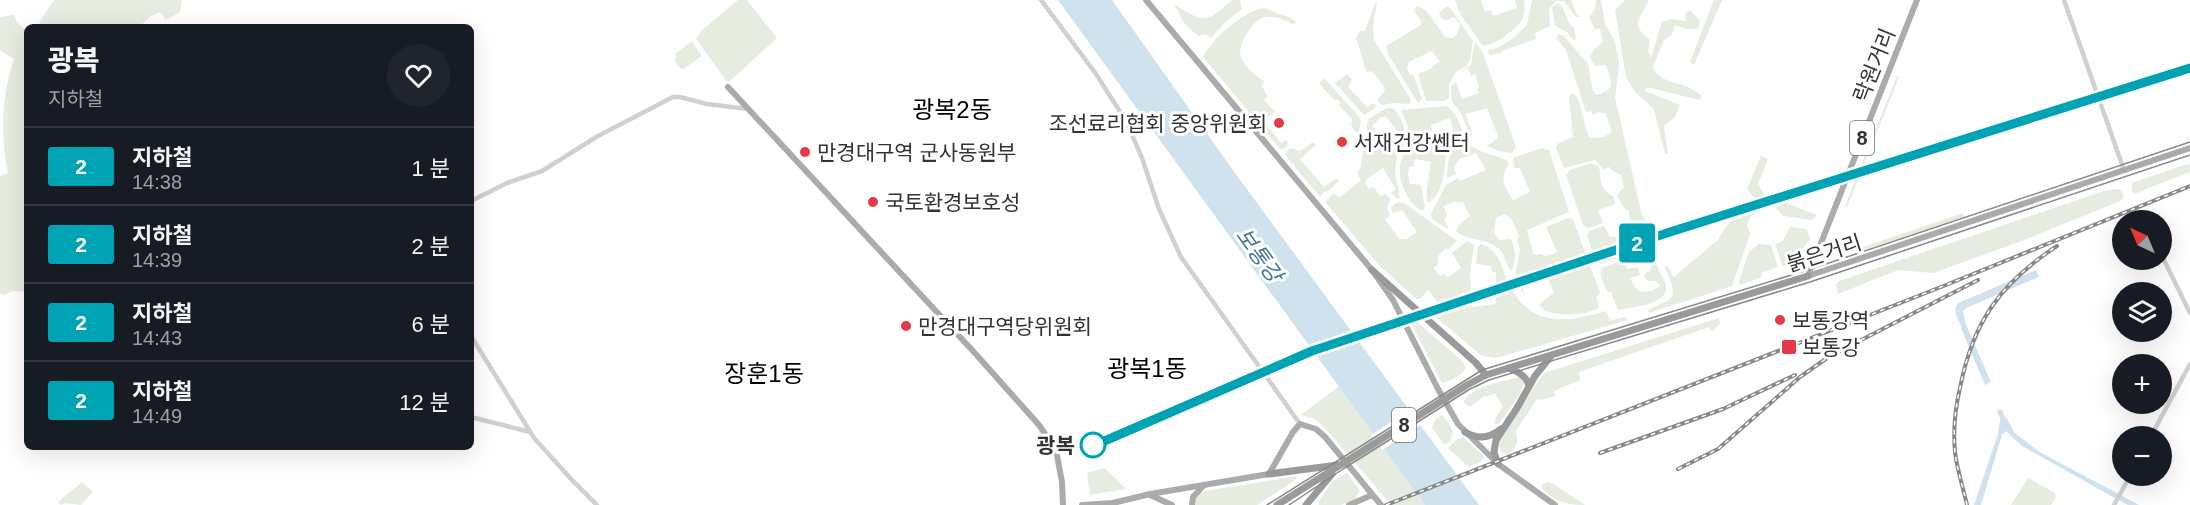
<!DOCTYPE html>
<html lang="ko">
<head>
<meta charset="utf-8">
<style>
	body { margin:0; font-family:Helvetica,"Noto Sans KR",sans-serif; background:#20242c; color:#f1f3f6; height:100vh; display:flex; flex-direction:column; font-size:22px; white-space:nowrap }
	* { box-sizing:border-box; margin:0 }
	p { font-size:20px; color:#9ea1a6 }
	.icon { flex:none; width:33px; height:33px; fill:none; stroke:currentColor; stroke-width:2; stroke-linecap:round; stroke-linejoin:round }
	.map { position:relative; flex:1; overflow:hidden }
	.drawer { position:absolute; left:24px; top:24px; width:450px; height:426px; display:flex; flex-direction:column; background:#171b24; border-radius:9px; box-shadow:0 6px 24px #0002 }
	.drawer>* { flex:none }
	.badge { padding:0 12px; border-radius:4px; font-size:21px; line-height:39px }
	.needle { width:39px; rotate:316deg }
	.buttons { position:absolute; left:2112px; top:210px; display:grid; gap:12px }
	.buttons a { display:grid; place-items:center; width:60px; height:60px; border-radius:50%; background:#171b24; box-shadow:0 6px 24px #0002; font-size:30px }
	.map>.badge { position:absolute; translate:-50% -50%; box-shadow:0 0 0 3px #fff }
	.round { display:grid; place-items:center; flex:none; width:63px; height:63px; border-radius:32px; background:#20242c }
	.overview { display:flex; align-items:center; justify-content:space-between; height:102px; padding:0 24px }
	h1 { font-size:28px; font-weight:800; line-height:45px }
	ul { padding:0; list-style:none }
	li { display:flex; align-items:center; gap:18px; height:78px; padding:0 24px; border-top:2px solid #363941 }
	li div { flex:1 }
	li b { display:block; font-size:22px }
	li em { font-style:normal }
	li .badge { min-width:66px; font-weight:700; text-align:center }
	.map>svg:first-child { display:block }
</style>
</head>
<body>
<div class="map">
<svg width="2190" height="505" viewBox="0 0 2190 505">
	<rect width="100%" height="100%" fill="#fff"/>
	<g fill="#e6ecdf">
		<path d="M55,0H182L180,12L166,20L160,12L151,16L139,27H37C43,18 47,8 55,0Z"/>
		<path d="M738,0H747L777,38L728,83L696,39L703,29Z"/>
		<path d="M1232,0H1240L1242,9L1222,25L1211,38L1206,34L1198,36L1184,23L1174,4C1204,23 1205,24 1232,0Z"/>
		<path d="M1455,0H1481L1485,12L1491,10L1493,16L1517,8L1515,0H1524C1525,6 1525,13 1522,19C1517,30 1494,45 1483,46L1460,14Z"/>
		<path d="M1532,0H1571L1576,13L1580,17H1576L1564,1H1556L1549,9L1550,26L1535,33L1536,39L1502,51V53L1489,55L1488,50L1497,48L1512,39L1527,25Z"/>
		<path d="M1596,0H1601L1605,24L1615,42L1619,64L1615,98L1642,215L1654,234L1655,251L1635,241L1618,247L1621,257L1601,264L1596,262L1587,236L1589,231L1604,226L1610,237C1618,237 1626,236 1630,230L1629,211L1624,208L1617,195L1624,187L1621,175L1611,170L1610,167L1603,169L1595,160L1564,168L1556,148L1557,144L1573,137L1569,96L1573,93C1582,99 1583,127 1590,138L1604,137L1612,132L1606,114L1599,112L1592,115L1591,111L1586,112L1566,50L1556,38L1559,34L1564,36L1588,64L1593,91L1597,95C1616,89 1612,82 1606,65L1595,66L1590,57L1594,49L1603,42L1600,29H1595L1589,17L1595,9Z"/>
		<path d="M1625,0H1649C1639,19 1630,25 1650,40L1648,51L1651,58L1662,22L1671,19L1686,21L1685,14L1690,10L1700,21L1698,29H1686L1675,25L1671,36L1664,40L1653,67C1658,82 1678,82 1690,88C1694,90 1698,93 1702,96L1699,100L1647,87L1645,91L1680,105L1675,117L1664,126L1668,153L1665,154L1654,109L1635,92L1626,77L1615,10Z"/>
		<path d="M1714,0H1722L1694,65L1690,62Z"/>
		<path d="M1375,3H1377L1373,25L1374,40L1411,100L1410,104L1393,103L1382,105L1378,102C1378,96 1384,94 1385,88L1372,71L1367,72C1363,65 1360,47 1356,38L1360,31H1365Z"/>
		<path d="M1558,3C1567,9 1565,22 1574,28L1576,39L1573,40L1567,32L1555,26L1552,7Z"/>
		<path d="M1417,6L1427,11L1445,37L1452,38L1457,35L1460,24L1454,17L1447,20L1442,19L1439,13L1447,6L1451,9L1473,41L1470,60L1467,65L1456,72L1449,84V97L1445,101H1426L1418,74L1433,68L1432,66L1440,62L1432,51L1409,62L1407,68L1410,75L1413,74L1422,99L1418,103L1388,54L1386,46L1421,25V21L1414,11Z"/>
		<path d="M1264,8L1291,18L1296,22L1294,25C1287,21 1277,16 1267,17C1254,17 1241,40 1240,52C1240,63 1255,76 1264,81L1262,87L1268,96L1264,100L1275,112L1264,121L1281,143L1286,140L1289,144L1283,149H1280L1203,57C1212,39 1244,10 1264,8Z"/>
		<path d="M14,15L17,22L27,32V292L13,291L3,295L0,293V176L8,173C0,137 2,94 14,59L0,50V17Z"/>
		<path d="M692,41L702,56L682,70L674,60L677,57L675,54Z"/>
		<path d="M1475,42L1483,53L1516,147L1512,153L1499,151L1487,146L1497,139L1498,136L1487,108L1466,114L1473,137H1471L1461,113L1452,102L1451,87L1456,82L1462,99L1479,93L1477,89L1479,87L1475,74L1471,76L1468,68L1458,72L1471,65Z"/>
		<path d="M1347,74L1352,79L1348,87L1367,107L1373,103L1376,105L1375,108L1364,115L1335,83Z"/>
		<path d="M1897,76L1899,77L1847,207L1845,206Z"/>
		<path d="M1324,78L1359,117L1361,121L1358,135L1351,125L1352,119L1339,105L1340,102L1337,99L1334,100L1319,83Z"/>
		<path d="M1446,106C1461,114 1459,133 1471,145C1479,153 1496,155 1506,160L1509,163C1500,180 1502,183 1513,200L1530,192L1520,168H1514L1513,158L1542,148L1549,150L1569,212L1527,230L1534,255L1543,254L1544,257L1557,252L1546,227L1568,218L1573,219L1600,293L1597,297L1599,308C1582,316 1562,316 1545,311L1539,304L1554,293L1548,278L1544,279L1540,271L1534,274L1530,281L1521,285L1525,295L1514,282L1520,250L1517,239L1519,236L1512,220L1505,214L1496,218L1494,233L1499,240L1510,239C1517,248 1516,262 1511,271C1506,265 1505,256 1500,250C1488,237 1468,242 1456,231L1459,225L1470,216L1463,202L1458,203L1456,201L1444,206L1447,216L1444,219L1449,230L1432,219L1431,214L1446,185L1458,178L1460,181L1486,170L1476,153L1459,159L1454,167L1456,174L1447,178C1447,158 1457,136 1450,118L1431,125L1432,131L1429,133L1433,144L1446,141L1447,144C1445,161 1445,194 1428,203L1426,195L1431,162L1415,159L1413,167H1409L1408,175L1410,184L1421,185L1425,208L1422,211C1407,202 1396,179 1401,161C1404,153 1409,146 1409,138C1410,127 1405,119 1401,110Z"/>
		<path d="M1387,108H1393C1403,118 1409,136 1402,149L1396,150L1391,144L1400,135L1386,117H1381L1372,126L1375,130V136L1384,146L1387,144L1397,155L1395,173L1400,198L1397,199L1391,193L1396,189L1383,168L1368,178L1365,183L1369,189L1374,187L1380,196L1386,194L1390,199L1387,208L1390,215L1385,220L1400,239H1406L1417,232L1402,210L1393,213L1391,207L1398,202L1404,203L1457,241L1448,250L1446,248L1438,256V264L1434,268L1440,276L1444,274L1448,277L1461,268L1452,253L1467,241L1474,245L1470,273L1472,307L1496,304V272H1492L1491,266L1476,264L1478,247L1481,244C1499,250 1501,265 1507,280C1528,327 1564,324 1606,311L1610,321L1625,317L1628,320L1496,358L1482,356L1434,316L1431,310L1437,301L1428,290L1420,299H1416L1378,264L1325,202L1334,193L1339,198L1361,180L1357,173L1361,166L1368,119Z"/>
		<path d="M1313,142L1316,145L1300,159L1324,187L1335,179L1340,180L1327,192L1325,191L1320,197L1285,155L1290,148L1300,151Z"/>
		<path d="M1761,156L1768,159L1758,184L1764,194L1769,196L1765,199L1764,209L1750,217L1747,225L1750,234L1732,286L1649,313L1648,310L1669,300L1673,295L1672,285L1665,267L1667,266L1674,277L1718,240C1722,231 1731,222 1737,212L1745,210L1755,198L1747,189Z"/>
		<path d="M1591,163L1599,166C1601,177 1599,190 1613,196L1615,204L1598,210L1603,223L1588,228L1583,225L1566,175L1570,170Z"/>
		<path d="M2190,163V172L2134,194L2132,192V183Z"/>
		<path d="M2118,189L2122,191L2123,198L2120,201L2019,242L1933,273L1898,270L1838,294L1836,285L1839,281L2104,191Z"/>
		<path d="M1778,200L1817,215L1812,220L1783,216L1776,208Z"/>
		<path d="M1963,213L1964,217L1861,251L1860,248Z"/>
		<path d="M1790,227L1807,229L1810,239L1802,250L1783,267L1775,244L1783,241Z"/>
		<path d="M1759,244L1771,245L1778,267L1761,273L1762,277L1740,285L1739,281L1749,252Z"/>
		<path d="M1654,255C1655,265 1661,273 1665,282C1674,305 1631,307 1618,310L1611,292H1608C1604,286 1599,275 1601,268L1623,260L1627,269L1638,267L1640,275L1630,278C1637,295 1646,295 1660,286L1656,281H1648L1644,277L1646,273L1651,270L1649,256Z"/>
		<path d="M1405,311L1462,361L1466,367C1463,375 1450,381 1442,383Z"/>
		<path d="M1719,318L1720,323L1712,332L1709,327L1579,372L1580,380L1554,391L1555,396L1542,400L1537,399L1516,431C1519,443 1517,448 1507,455L1501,452L1499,445L1501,435L1544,373Z"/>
		<path d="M1520,377L1524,383L1520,394L1499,424H1495V419L1503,406L1495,394L1483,397L1470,407L1463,402C1473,385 1502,382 1520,377Z"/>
		<path d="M1339,386L1425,505H1391L1327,430L1315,419L1301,415Z"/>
		<path d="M1442,415C1450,425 1456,429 1450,442L1444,444L1432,428L1435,420Z"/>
		<path d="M1463,437L1485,457L1480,462L1469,467L1448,448L1457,439Z"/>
		<path d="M1105,468L1126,489L1090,495L1087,473Z"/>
		<path d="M1347,473L1360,491L1356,496L1357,498L1341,505H1319V501L1333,481Z"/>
		<path d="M1298,476L1294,481L1257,505H1194C1195,497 1198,494 1205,491Z"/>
		<path d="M2028,478L2055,493L2056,497L2051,505H2011Z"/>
		<path d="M82,482L93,492L81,505L65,503L61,505L58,502Z"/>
		<path d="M1547,482L1552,483L1585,505C1566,505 1558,502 1542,489V485Z"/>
	</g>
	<g fill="#cfe2ee">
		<path d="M1058,0H1112L1235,173L1479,505H1425Z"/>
		<path d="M2036,270L2039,277L1966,308L1963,311L1965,322L1991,382L1985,385L1961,328L1962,327C1958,319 1952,311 1958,303Z"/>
		<path d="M2006,417L2014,432L2038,451L2139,505H2128L2111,496L2022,446L2006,431L2002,435L1981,505H1974L1998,434L2000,420Z"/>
	</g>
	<path fill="#fff" d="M1411,409L1422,424L1382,450L1371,435Z"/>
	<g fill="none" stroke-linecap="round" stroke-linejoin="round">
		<path stroke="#cfe2ee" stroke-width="5" d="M2000,412L2005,424"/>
		<g stroke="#d0d0d0" stroke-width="4.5">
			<path d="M1041,0L1096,74L1126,121L1142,158L1159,209L1181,257L1300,424"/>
			<path d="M2064,0L2124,170"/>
			<path d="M471,201L507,183L542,171L598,136L673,97H680L707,104L748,109"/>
			<path d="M2140,212L2144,220"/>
			<path d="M2162,256L2190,313"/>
			<path d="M471,336L534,438L572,480L597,505"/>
			<path d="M471,417L530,432"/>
			<path d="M2151,436L2190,364"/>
			<path d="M2114,505L2130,476"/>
		</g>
		<g stroke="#ababab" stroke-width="6">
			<path d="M1146,0L1372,270L1393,300L1438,389L1458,424L1498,464L1555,505"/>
			<path d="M728,87L973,351L1039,425L1056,450L1062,482L1063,505"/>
			<path d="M1808,276L2190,148"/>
			<path d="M1808,276L1917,0"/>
			<path d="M1150,495L1172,505"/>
			<path d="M1082,505L1113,503L1150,494L1269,474L1293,432L1300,424L1316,429L1325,437L1381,505"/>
			<path d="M1192,505L1193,497L1203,486"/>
			<path d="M1349,505L1372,495"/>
		</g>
		<g stroke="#9a9a9a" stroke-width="7">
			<path d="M1372,270L1476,363L1486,375"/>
			<path d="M1508,368C1517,371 1527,376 1529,386"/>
			<path d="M1465,432C1478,440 1490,438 1501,429"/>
			<path d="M1498,464L1494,452L1496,440L1517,408L1535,376L1551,356"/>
			<path d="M1269,474L1338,465"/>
			<path d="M1277,505L1467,385L1486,375L1808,276"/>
			<path d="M1306,505L1332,474"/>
		</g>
		<g stroke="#888" stroke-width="1.5">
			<path d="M1267,505L1482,370L1811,269L2190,142"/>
			<path d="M1289,505L1343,469L1470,389L1489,380L1810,282L2190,155"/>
		</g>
		<defs>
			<g id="rail">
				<path d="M1600,453L1723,409L1795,375"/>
				<path d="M1678,469L1718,449L1800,377L1830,356L1978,280"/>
				<path d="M1386,505L1941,287L2190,186"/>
				<path d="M1967,505C1963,487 1957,470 1955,452C1953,430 1955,409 1960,388C1973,321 2001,283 2057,246"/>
			</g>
		</defs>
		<use href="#rail" stroke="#888" stroke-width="4"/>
		<use href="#rail" stroke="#fff" stroke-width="1.5" stroke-dasharray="4.5" stroke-linecap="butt"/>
	</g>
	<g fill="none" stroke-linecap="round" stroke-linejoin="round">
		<defs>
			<path id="line" d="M1093,446L1312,351L1670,232L2190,68"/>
		</defs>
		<use href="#line" stroke="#fff" stroke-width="14"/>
		<use href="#line" stroke="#00a3b4" stroke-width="9"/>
	</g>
	<g fill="#e63946" stroke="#fff" stroke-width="2">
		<circle cx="1279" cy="123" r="6"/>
		<circle cx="1342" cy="142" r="6"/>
		<circle cx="805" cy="152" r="6"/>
		<circle cx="873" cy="202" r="6"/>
		<circle cx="1780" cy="320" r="6"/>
		<circle cx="906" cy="326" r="6"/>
		<rect x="1781" y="339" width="16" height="16" rx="3"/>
	</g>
	<circle fill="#fff" stroke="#00a3b4" stroke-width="3" cx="1093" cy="445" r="12"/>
	<g text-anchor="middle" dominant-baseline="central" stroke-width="6" stroke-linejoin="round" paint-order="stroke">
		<g fill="#fff" stroke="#707070" stroke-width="1.5">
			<rect x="1850" y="121" width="24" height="34" rx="4.5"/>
			<rect x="1392" y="408" width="24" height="34" rx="4.5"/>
		</g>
		<g font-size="20" font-weight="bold" fill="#333">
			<text x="1862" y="138">8</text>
			<text x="1404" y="425">8</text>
		</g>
		<g font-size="21" fill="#333" stroke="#fff">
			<text transform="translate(1874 65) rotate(-68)">락원거리</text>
			<text transform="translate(1824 253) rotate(-18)">붉은거리</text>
		</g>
		<g font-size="21" fill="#333" stroke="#fff" text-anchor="start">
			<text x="1267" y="123" text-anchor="end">조선료리협회 중앙위원회</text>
			<text x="1354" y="142">서재건강쎈터</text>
			<text x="817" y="152">만경대구역 군사동원부</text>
			<text x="885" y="202">국토환경보호성</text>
			<text x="1792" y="320">보통강역</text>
			<text x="918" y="326">만경대구역당위원회</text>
			<text x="1802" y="347">보통강</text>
		</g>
		<g font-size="21" font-weight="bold" fill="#333" stroke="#fff" text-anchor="end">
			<text x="1075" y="445">광복</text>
		</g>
		<g font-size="22" font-style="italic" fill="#3f7597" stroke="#fff">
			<text transform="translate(1259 255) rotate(54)">보통강</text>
		</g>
		<g font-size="24" fill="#000" stroke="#fff">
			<text x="952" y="109">광복2동</text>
			<text x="1147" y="368">광복1동</text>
			<text x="764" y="373">장훈1동</text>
		</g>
	</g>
</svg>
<div class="buttons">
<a><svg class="needle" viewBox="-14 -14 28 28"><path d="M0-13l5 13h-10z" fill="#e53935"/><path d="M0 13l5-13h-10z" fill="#9ea1a6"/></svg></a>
<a><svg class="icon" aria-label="layers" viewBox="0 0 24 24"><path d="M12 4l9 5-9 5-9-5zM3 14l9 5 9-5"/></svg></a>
<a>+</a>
<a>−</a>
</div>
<b class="badge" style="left:1637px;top:243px;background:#00a3b4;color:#fff">2</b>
<section class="drawer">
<div class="overview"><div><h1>광복</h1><p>지하철</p></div><a class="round"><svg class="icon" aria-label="heart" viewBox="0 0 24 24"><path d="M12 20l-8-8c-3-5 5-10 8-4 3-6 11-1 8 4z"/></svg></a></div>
<ul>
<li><span class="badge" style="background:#00a3b4;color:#fff">2</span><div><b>지하철</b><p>14:38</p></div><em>1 분</em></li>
<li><span class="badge" style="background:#00a3b4;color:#fff">2</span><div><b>지하철</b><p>14:39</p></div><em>2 분</em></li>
<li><span class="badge" style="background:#00a3b4;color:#fff">2</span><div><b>지하철</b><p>14:43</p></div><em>6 분</em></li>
<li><span class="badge" style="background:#00a3b4;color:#fff">2</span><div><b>지하철</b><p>14:49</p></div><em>12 분</em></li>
</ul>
</section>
</div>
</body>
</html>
